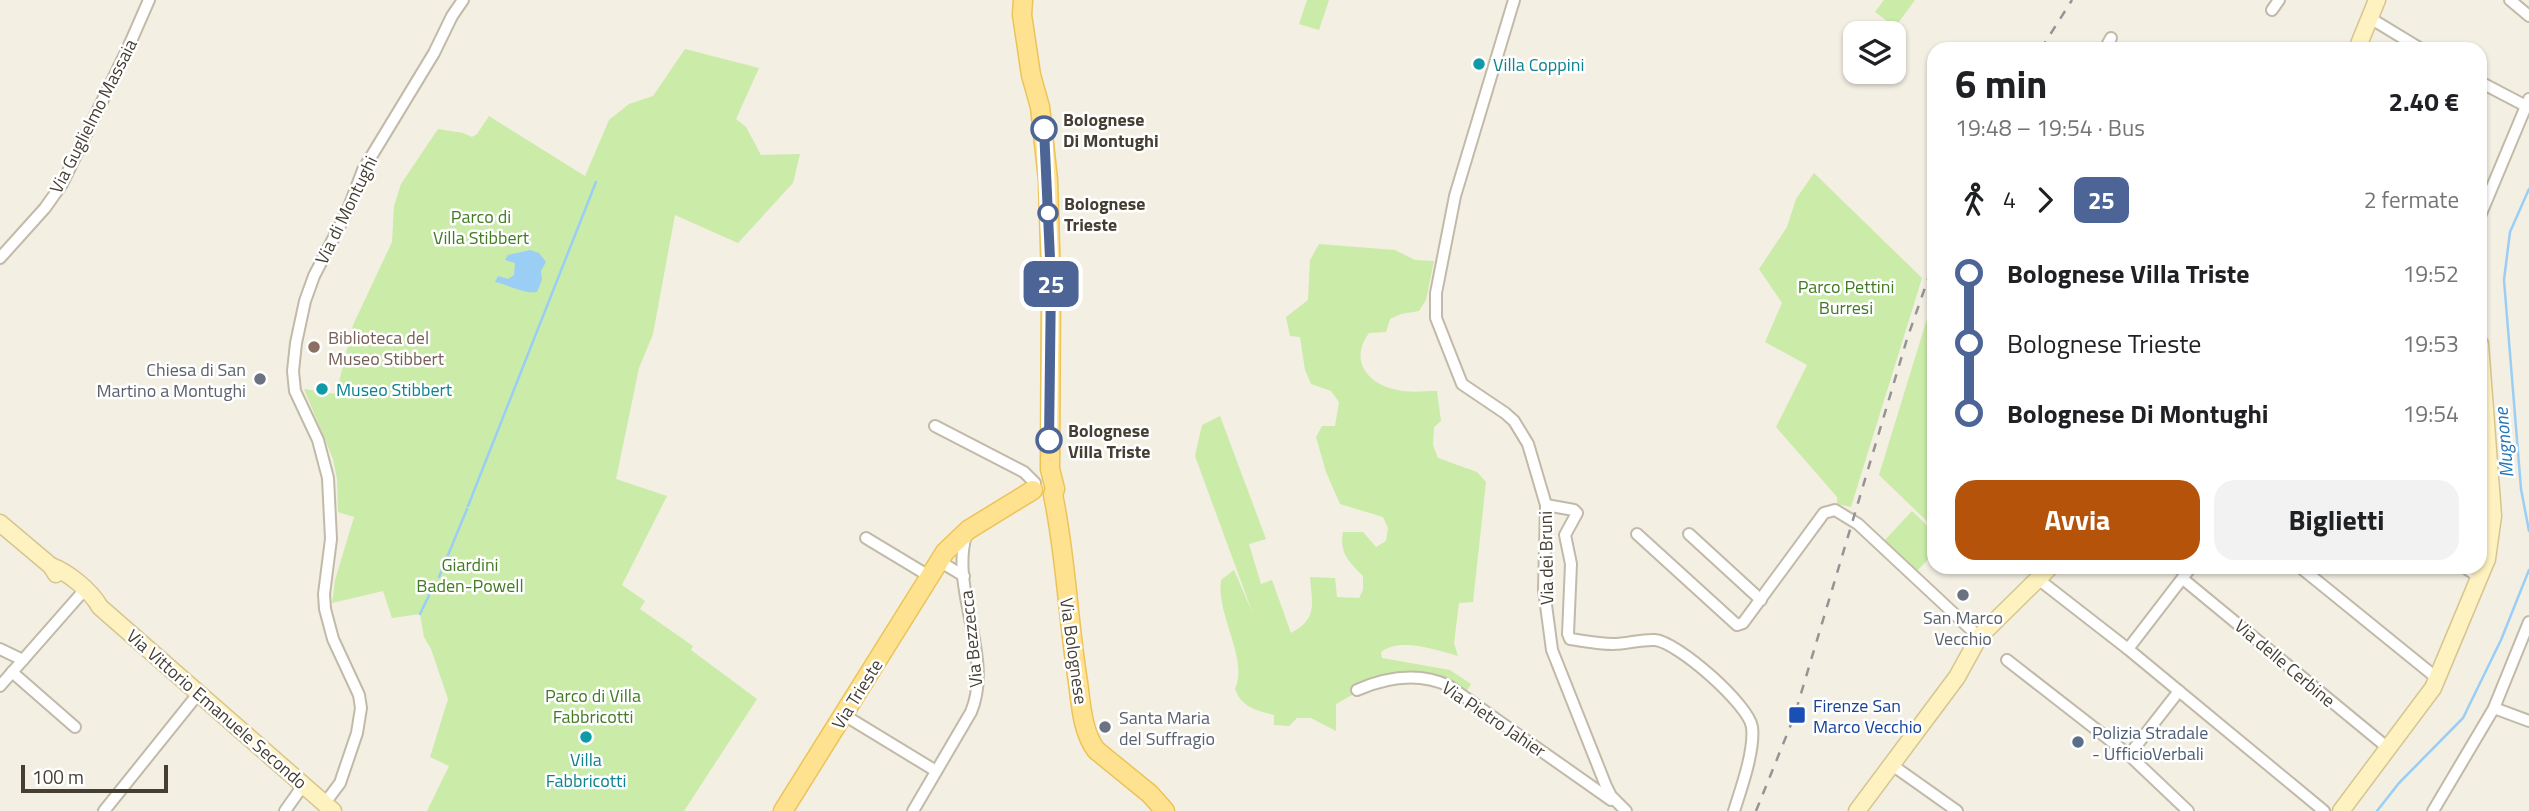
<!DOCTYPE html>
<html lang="it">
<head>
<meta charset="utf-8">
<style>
	body { margin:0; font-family:"Titillium Web",sans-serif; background:#f2f2f2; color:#202124; height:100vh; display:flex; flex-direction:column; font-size:26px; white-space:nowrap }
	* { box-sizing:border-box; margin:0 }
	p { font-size:23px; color:#757577 }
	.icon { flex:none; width:38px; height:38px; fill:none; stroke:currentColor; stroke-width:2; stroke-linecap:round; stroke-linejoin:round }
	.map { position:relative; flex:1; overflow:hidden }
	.side { position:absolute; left:1927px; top:42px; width:560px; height:532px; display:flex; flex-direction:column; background:#fff; border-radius:21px; box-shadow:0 2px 5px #0004 }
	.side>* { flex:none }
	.badge { padding:0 14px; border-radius:10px; font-size:24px; line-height:46px }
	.fabs { position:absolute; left:1843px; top:21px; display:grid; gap:14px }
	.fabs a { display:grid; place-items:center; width:63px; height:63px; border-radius:14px; background:#fff; box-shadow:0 2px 5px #0004; font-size:35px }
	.scale { position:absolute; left:21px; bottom:18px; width:147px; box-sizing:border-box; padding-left:7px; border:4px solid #453f33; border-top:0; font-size:19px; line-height:24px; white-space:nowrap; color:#453f33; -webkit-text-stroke:5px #fff; paint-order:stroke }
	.map>.badge { position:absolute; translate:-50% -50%; box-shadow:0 0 0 4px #fff }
	.legs { display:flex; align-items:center; gap:10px; height:77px; padding:0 28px; font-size:23px }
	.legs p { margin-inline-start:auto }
	.summary { display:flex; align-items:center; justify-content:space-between; height:119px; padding:0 28px }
	h1 { font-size:38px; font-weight:700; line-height:52px }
	.cta { display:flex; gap:14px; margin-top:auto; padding:14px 28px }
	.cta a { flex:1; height:80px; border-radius:21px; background:#b45309; color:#fff; font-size:28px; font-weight:700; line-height:80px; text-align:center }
	.cta a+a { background:#f2f2f2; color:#202124 }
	ul { padding:0 28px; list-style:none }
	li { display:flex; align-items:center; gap:24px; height:70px; font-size:26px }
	li i { display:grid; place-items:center; width:10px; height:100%; margin:0 9px; background:currentColor }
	li i::after { content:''; width:18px; height:18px; margin:-9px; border:5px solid; border-radius:50%; background:#fff }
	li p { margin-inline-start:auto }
	li:first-child i { background:linear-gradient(#0000 50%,currentColor 0) }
	li:last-child i { background:linear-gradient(currentColor 50%,#0000 0) }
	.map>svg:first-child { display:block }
</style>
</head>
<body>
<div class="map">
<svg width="2529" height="811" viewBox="0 0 2529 811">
	<rect width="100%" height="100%" fill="#f3efe3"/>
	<g fill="#cbeba9">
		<path d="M1307,0H1329L1319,30L1299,24Z"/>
		<path d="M1884,0H1915L1895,27L1875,12Z"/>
		<path d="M685,49L759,68L736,119L746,127L761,155L800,154L793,183L738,243L675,215L653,334L639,368L616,479L667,496L622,585L645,601L640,609L693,646L691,650L757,699L684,811H427L449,766L430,757L448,699L431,649L424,637L420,614L392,618L383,591L332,603L335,580L354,517L338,512L337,479L333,459L304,389L336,394L353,325L392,242L394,206L401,184L438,129L463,133L472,137L477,134L489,116L585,176L609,120L629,104L653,96Z"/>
		<path d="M1814,173L1922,278L1851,507L1837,504V497L1776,427L1807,365L1765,342L1782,303L1759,269L1787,227L1796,199Z"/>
		<path d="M1319,244L1395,250L1415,260L1434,261L1426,300L1419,311L1401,314L1390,319L1386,332L1369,333C1349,360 1367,384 1397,390C1409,393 1424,391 1437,391L1441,421L1434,427L1433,445L1438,458L1477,472L1486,482L1473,602L1459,603L1454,643L1458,656C1436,650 1401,637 1381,652L1382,658L1450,670L1471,684L1465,694L1388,675L1336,704V731L1311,718H1297L1289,726L1274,725V715C1256,710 1242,708 1235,689C1249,659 1216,615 1221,580L1234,570L1253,614L1195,456L1202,425L1220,416L1266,539L1249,544L1261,584L1272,580L1291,633C1318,619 1312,604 1310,577L1335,578L1337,597L1359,598L1363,590V576C1349,562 1339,553 1343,532H1363L1376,547L1386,541L1388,528L1383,517L1340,504L1326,472L1316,437L1322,426H1335L1339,402L1331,391L1311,384L1305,370L1300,337L1290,336L1286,317L1308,300L1310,260Z"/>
		<path d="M1934,296V528L1879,475Z"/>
		<path d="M1912,511L1934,532V553L1917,571L1885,540Z"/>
	</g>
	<path fill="#9acef5" d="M530,250L539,253L546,262L541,271L542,280L537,292C524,294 509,285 495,282L498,276L508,279L514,275L515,263L505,260L508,255Z"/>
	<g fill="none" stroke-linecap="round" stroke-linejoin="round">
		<g stroke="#9acef5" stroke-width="2.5">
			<path d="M2529,189L2510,232L2504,280L2521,489L2529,531"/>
			<path d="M468,506L596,182"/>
			<path d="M439,577L467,509"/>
			<path d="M420,614L434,585"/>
			<path d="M2377,811L2399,783L2463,718L2501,640L2529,570"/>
		</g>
		<defs>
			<g id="street">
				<path d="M1514,0L1455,196L1436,293V318L1462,384L1505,413L1514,421L1528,444L1546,505L1544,590L1552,650L1606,786L1611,796L1626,811"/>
				<path d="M2510,0L2529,16"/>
				<path d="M2272,10L2279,0"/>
				<path d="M2370,18L2421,49"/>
				<path d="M2105,49L2111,38"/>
				<path d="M2480,82L2526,106"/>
				<path d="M2480,216L2529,99"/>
				<path d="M0,258L45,208L62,184L128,48L149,0"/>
				<path d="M935,426L1024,472L1035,483"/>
				<path d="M1546,505L1574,510L1577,513L1565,535L1571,564L1568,634L1570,639C1584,641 1599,644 1613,644C1627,644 1642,639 1655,640C1678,642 1749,705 1752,727C1755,750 1741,789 1734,811"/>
				<path d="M1637,534L1737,625L1743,623L1824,513L1835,510L1858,524L1979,637"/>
				<path d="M1689,534L1761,600"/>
				<path d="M866,538L929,576"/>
				<path d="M939,561L964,576"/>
				<path d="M2300,567L2438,679"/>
				<path d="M2464,567L2481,578"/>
				<path d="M2038,579L2128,649L2324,811"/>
				<path d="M2183,579L2388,748"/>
				<path d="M0,649L23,660"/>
				<path d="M2128,649L2191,567"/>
				<path d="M2007,660L2129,755L2188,811"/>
				<path d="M12,672L75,727"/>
				<path d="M0,686L80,595"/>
				<path d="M1357,690C1387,677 1419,672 1449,686L1611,800"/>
				<path d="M2494,708L2529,721"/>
				<path d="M844,715L936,771"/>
				<path d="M2129,755L2179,691"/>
				<path d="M1892,765L1957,811"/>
				<path d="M325,803L340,783L357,733L361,708L359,695L333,639L325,609L324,594L331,539L328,478L318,440L295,391L293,371L296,343L305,301L314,276L347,212L363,170L434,53L452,16L463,0"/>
				<path d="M104,811L198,694"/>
				<path d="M285,811L304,784"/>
				<path d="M913,811L971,712C994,658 950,590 966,535"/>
				<path d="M2433,811L2494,708L2529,622"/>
			</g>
			<g id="secondary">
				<path d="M2357,49L2377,0"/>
				<path d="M0,523L51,566L56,574"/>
				<path d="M51,566C68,572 91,591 100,607L333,811"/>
				<path d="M1857,811L1957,677L1979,637L2050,567"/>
				<path d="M2341,811L2433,688L2487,559L2493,516L2480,344"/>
			</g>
			<g id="primary">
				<path d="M1023,0L1022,15L1027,48L1031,75L1040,107L1048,180L1051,280L1050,469L1055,489L1053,495C1066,555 1068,621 1078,682C1081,704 1082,731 1096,750L1150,794L1165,811"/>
				<path d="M783,811L945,552L968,530L1033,490"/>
			</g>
		</defs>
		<use href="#street" stroke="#c2baa8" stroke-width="14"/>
		<use href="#secondary" stroke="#d6c58f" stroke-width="19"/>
		<use href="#primary" stroke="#ecc358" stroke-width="21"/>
		<use href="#street" stroke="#fff" stroke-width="10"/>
		<use href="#secondary" stroke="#fff2c1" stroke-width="16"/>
		<use href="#primary" stroke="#ffe290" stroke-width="18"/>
		<g stroke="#949494" stroke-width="2.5" stroke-dasharray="9 9" stroke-linecap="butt">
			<path d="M2041,49L2072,0"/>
			<path d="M1756,811L1794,717L1907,339L1934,262"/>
		</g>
	</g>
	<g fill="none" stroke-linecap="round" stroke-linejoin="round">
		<defs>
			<path id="line-1" d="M1044,129L1051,280L1049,440"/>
		</defs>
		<use href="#line-1" stroke="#fff" stroke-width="16"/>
		<use href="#line-1" stroke="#4c6596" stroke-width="10"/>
	</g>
	<g fill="#0f9aa8" stroke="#fff" stroke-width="2.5">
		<circle cx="1479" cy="64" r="7"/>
		<circle cx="322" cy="389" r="7"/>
		<circle cx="586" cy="737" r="7"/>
	</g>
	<g fill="#fff" stroke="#4c6596" stroke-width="3.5">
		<circle cx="1044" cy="129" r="12"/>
		<circle cx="1048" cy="213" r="9"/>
		<circle cx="1049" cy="440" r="12"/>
	</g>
	<circle fill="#8d6e63" stroke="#fff" stroke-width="2.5" cx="314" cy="347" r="7"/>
	<g fill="#6b7280" stroke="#fff" stroke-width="2.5">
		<circle cx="260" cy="379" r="7"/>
		<circle cx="1963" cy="595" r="7"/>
		<circle cx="1105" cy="727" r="7"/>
	</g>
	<rect fill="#1a4fb4" stroke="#fff" stroke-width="2.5" x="1788" y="706" width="18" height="18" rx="3.5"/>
	<circle fill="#5c6f8a" stroke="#fff" stroke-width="2.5" cx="2078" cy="742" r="7"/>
	<g text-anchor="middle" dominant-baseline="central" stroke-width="5" stroke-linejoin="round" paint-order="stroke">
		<g font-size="18" fill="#0d838f" stroke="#fff" text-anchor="start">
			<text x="1493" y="64">Villa Coppini</text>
			<text x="336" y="389">Museo Stibbert</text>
			<text x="586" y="759" text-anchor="middle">Villa<tspan x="586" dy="21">Fabbricotti</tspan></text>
		</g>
		<g font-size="18" fill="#453f33" stroke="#fff">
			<text transform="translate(93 116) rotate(-63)">Via Guglielmo Massaia</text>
			<text transform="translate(346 210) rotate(-64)">Via di Montughi</text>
			<text transform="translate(1546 558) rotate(-91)">Via dei Bruni</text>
			<text transform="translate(971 639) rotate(-96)">Via Bezzecca</text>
			<text transform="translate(1074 651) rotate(82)">Via Bolognese</text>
			<text transform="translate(2285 663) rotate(40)">Via delle Cerbine</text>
			<text transform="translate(857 694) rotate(-58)">Via Trieste</text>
			<text transform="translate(217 709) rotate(41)">Via Vittorio Emanuele Secondo</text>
			<text transform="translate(1494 719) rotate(34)">Via Pietro Jahier</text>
		</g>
		<g font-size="18" font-weight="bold" fill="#453f33" stroke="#fff" text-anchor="start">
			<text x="1063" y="119">Bolognese<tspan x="1063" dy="21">Di Montughi</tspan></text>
			<text x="1064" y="203">Bolognese<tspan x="1064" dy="21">Trieste</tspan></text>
			<text x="1068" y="430">Bolognese<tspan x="1068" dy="21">Villa Triste</tspan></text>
		</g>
		<g font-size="18" fill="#427b23" stroke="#fff">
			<text x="481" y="216">Parco di<tspan x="481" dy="21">Villa Stibbert</tspan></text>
			<text x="1846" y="286">Parco Pettini<tspan x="1846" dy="21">Burresi</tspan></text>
			<text x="470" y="564">Giardini<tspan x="470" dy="21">Baden-Powell</tspan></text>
			<text x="593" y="695">Parco di Villa<tspan x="593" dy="21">Fabbricotti</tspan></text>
		</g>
		<g font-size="18" fill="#785e54" stroke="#fff" text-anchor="start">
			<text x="328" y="337">Biblioteca del<tspan x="328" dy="21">Museo Stibbert</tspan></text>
		</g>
		<g font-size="18" fill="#5b616d" stroke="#fff" text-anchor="end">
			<text x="246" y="369">Chiesa di San<tspan x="246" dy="21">Martino a Montughi</tspan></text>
			<text x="1963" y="617" text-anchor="middle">San Marco<tspan x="1963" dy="21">Vecchio</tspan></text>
			<text x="1119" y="717" text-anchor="start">Santa Maria<tspan x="1119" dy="21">del Suffragio</tspan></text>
		</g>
		<g font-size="18" fill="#164399" stroke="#fff" text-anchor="start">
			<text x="1813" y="705">Firenze San<tspan x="1813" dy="21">Marco Vecchio</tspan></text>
		</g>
		<g font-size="18" fill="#4e5e75" stroke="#fff" text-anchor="start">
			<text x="2092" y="732">Polizia Stradale<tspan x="2092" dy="21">- UfficioVerbali</tspan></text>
		</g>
		<g font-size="19" font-style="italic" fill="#2577b8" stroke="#fff">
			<text transform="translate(2503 443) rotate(-95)">Mugnone</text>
		</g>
	</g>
</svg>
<div class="fabs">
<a><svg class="icon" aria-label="layers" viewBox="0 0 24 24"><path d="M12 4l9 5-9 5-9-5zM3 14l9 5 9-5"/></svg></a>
</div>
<div class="scale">100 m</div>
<b class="badge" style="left:1051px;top:284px;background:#4c6596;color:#fff">25</b>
<section class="side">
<div class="summary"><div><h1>6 min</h1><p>19:48 – 19:54 · Bus</p></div><b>2.40 €</b></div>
<div class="legs"><svg class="icon" aria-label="walk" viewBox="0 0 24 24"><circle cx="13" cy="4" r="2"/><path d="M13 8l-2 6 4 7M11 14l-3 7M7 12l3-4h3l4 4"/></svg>4<svg class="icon" aria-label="forward" viewBox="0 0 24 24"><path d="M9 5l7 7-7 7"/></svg><b class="badge" style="background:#4c6596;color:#fff">25</b><p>2 fermate</p></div>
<ul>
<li><i style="color:#4c6596"></i><b>Bolognese Villa Triste</b><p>19:52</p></li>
<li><i style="color:#4c6596"></i><span>Bolognese Trieste</span><p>19:53</p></li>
<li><i style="color:#4c6596"></i><b>Bolognese Di Montughi</b><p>19:54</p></li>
</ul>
<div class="cta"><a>Avvia</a><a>Biglietti</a></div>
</section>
</div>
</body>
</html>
